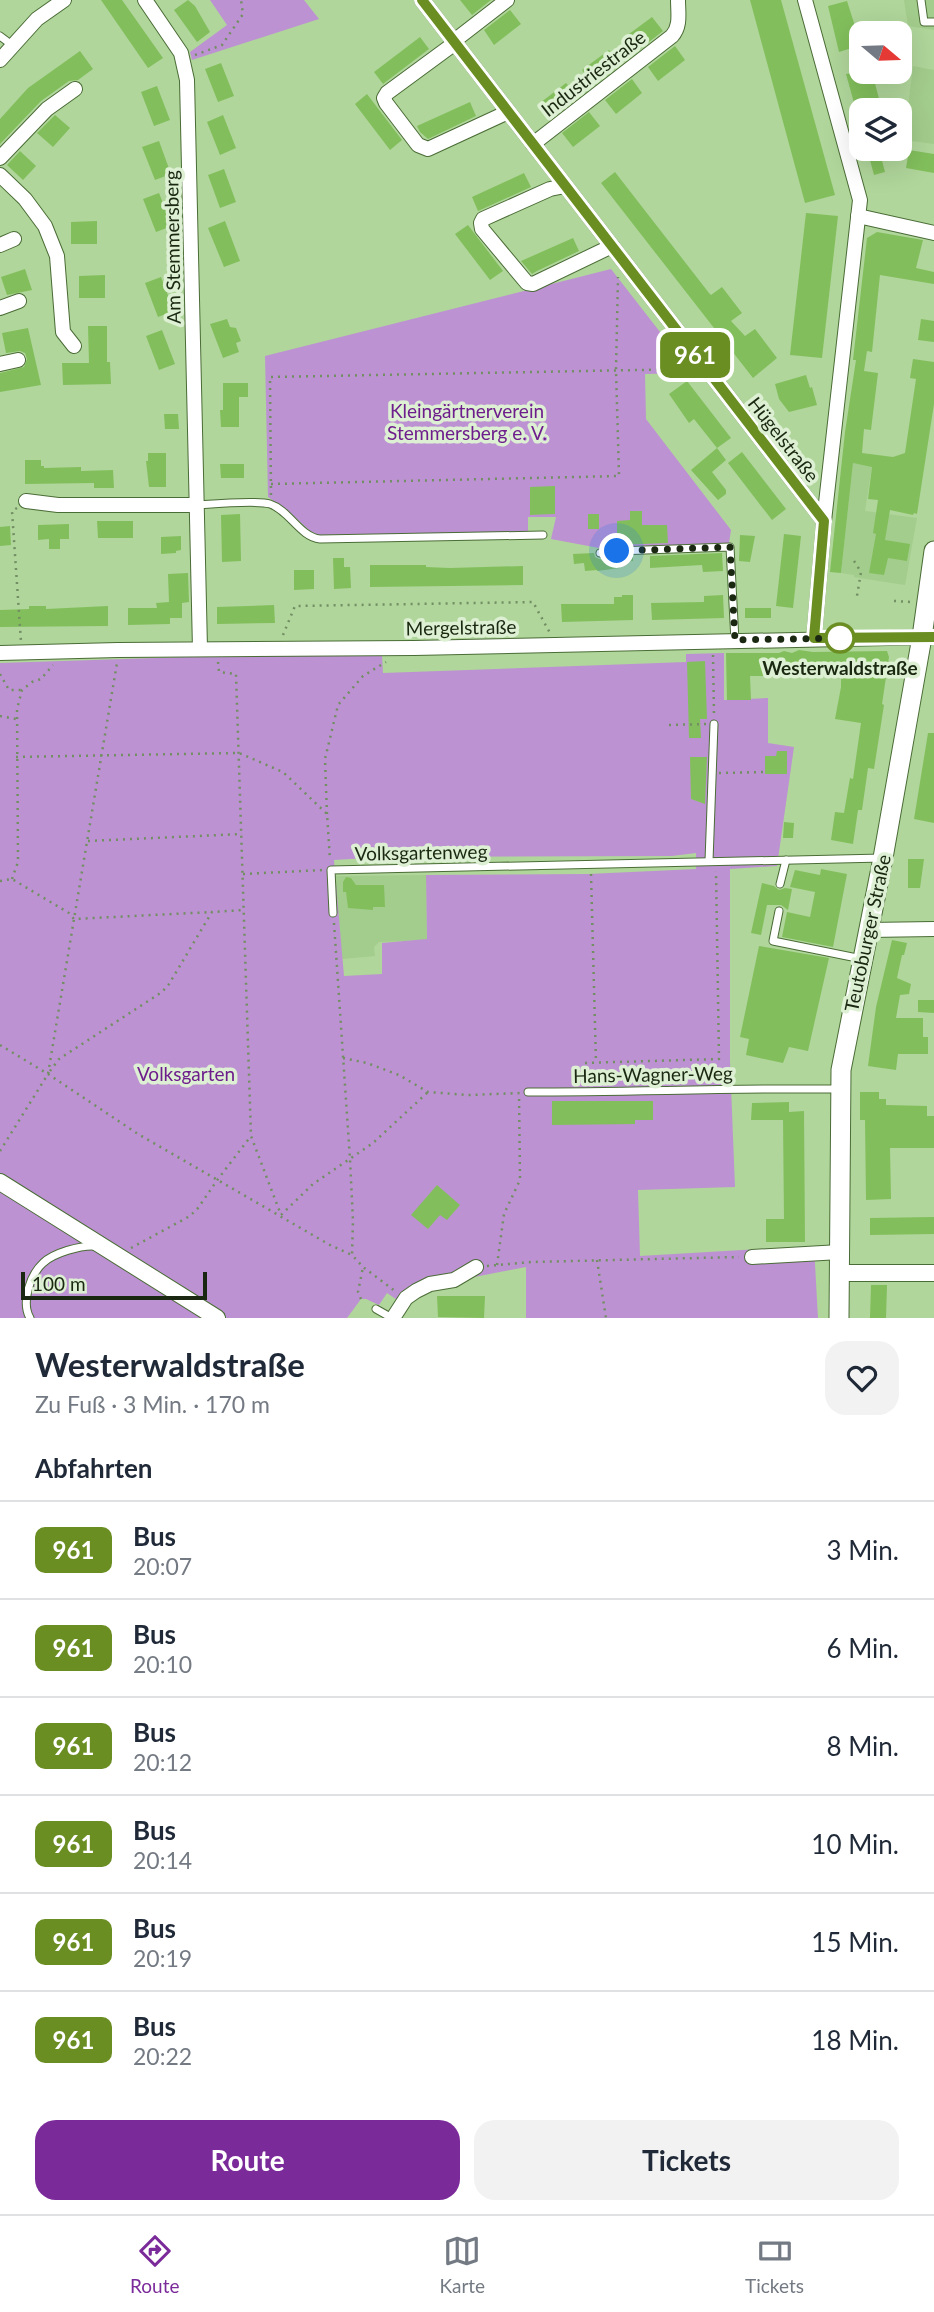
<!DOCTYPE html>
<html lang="de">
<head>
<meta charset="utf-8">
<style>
	body { margin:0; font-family:Lato,sans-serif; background:#f2f2f3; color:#1f2937; height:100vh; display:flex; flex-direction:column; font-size:26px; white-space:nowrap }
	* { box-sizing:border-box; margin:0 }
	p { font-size:23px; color:#747a83 }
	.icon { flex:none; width:38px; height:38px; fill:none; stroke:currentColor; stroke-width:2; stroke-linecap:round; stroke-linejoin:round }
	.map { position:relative; height:1318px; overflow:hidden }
	.sheet { display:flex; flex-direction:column; background:#fff; flex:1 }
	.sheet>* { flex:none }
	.badge { padding:0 14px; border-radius:10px; font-size:24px; line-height:46px }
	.needle { width:46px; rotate:109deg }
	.tools { position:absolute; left:849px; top:21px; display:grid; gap:14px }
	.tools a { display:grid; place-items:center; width:63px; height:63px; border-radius:14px; background:#fff; box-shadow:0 7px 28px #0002; font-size:35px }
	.scale { position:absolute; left:21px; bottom:18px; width:186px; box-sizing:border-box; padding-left:7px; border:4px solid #1a2812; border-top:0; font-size:19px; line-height:24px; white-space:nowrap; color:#1a2812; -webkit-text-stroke:5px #ddf0d3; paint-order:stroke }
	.you { position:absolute; width:35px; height:35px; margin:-18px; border:5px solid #fff; border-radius:50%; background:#1a73e8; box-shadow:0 0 0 10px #1a73e833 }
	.map>.badge { position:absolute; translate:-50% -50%; box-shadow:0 0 0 4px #fff }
	h2 { padding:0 35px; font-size:26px; line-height:63px }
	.round { display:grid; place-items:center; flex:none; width:74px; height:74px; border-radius:21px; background:#f2f2f3 }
	.overview { display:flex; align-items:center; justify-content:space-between; height:119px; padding:0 35px }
	h1 { font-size:33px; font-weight:700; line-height:52px }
	.primary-button { display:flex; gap:14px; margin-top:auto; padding:14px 35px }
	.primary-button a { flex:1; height:80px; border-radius:21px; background:#7b2a9a; color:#fff; font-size:28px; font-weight:700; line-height:80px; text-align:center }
	.primary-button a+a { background:#f2f2f3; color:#1f2937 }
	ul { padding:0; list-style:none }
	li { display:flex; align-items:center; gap:21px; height:98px; padding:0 35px; border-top:2px solid #e0e1e3 }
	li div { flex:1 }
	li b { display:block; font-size:26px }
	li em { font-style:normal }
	li .badge { min-width:77px; font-weight:700; text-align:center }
	.menu { display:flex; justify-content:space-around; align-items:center; height:98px; border-top:2px solid #e0e1e3; background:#fff; font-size:19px; color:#747a83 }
	.menu a { display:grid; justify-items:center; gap:4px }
	.menu .current { color:#7b2a9a }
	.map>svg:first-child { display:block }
</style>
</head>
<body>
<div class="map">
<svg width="934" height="1318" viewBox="0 0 934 1318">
	<rect width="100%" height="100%" fill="#b0d69b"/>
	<g fill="#a3cd8c">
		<path d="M904,0H934V30L908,26Z"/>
		<path d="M913,66L934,70V144L904,140Z"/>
		<path d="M853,463L872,466L865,511L917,518L905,585L854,577V575L841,573Z"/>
		<path d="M426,875L427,940L379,942L374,947L375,956L342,959L335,876Z"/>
	</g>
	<g fill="#bd92d2" fill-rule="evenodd">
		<path d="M210,0H304L319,19L192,60L190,52L227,25Z"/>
		<path d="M611,269L692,373L645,374L646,419L731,530L729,543L599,548L551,539L556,517H528V532L319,535L310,531L287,510L268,497L265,356Z"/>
		<path d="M724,653V700L768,698V743L794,747L777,866L730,869V1061L735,1187L638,1190L640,1256L814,1246L818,1318H526V1267L454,1281L409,1301L406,1306L387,1293L379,1305L366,1299H361L347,1318H227L95,1235L212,1318H0V663L283,654L382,655L383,673L686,662V654ZM696,853V869L588,874L426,875L427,939L382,943V974L344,976L334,860L385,857L672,856Z"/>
	</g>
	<g fill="#82bf5c">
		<path d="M101,0H122L163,58L148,68Z"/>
		<path d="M188,0L195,6L210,32L197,42L174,10Z"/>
		<path d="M460,0H491L472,15Z"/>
		<path d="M750,0H781L835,195L805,203Z"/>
		<path d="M847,1L861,45L839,52L828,6Z"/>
		<path d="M510,10L521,24L494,45L484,30Z"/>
		<path d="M652,17L663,31L636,52L625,37Z"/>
		<path d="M420,37L429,49L383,84L374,72Z"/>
		<path d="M675,46L685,60L658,81L648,67Z"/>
		<path d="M609,50L620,64L593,85L582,70Z"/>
		<path d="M80,51L93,69L78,80L69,81L41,101L0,144V119L28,88Z"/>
		<path d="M221,63L234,96L218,102L205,69Z"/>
		<path d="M858,72H872L882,110H856L846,74Z"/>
		<path d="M632,79L642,93L616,114L605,100Z"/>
		<path d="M566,83L578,97L551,118L540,103Z"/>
		<path d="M157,86L170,120L154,126L141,92Z"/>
		<path d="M367,94L402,140L390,150L355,104Z"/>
		<path d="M470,102L476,116L428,139L420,132L417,126Z"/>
		<path d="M589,112L600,126L573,147L562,133Z"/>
		<path d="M55,115L70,128L53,147L37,133Z"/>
		<path d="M223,115L236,148L220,155L207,122Z"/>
		<path d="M159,141L171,174L155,180L142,147Z"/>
		<path d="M867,149H879L885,172L874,175Z"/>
		<path d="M909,150L934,154V173L906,168Z"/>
		<path d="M20,151L36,166L23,180L7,165Z"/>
		<path d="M224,169L236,202L220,208L208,175Z"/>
		<path d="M615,172L709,293L711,295L722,287L742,313L731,321L745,336L755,329L777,358L753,378L601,183Z"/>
		<path d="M524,173L531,187L478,211L472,197Z"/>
		<path d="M159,193L172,226L156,232L143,199Z"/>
		<path d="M806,213L838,216L822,358L790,355Z"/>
		<path d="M97,221V244H71V222Z"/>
		<path d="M225,221L240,261L224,267L208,228Z"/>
		<path d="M468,225L503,271L490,280L455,234Z"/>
		<path d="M877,232L923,240L916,268L934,272V284L880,275L872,352L867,351L864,371L878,373L871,430L864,429L862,453L893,457L905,453L916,379L910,378L913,359L934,362V404L917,514L914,513L913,515L890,510L885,540L910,544L907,561L888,558L884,575L869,573L876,534L873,533L878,500L868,499L872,467L853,463L841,573L830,572L845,432L856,360H853L867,238Z"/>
		<path d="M573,238L579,251L537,271L532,274L521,261Z"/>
		<path d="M25,269L32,290L7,295L1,277Z"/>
		<path d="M105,275V298H79V276Z"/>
		<path d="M161,277L174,311L158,317L145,283Z"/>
		<path d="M227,319L230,327L236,328L241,341L236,343L239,352L223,358L210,324Z"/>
		<path d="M921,319L934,321V342L918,340Z"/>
		<path d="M88,326H107V362H110L111,384L63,385L62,363H89Z"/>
		<path d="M28,328L41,385L0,392V373L24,367L27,359L25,353L20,351L6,353L2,333Z"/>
		<path d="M162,330L175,364L159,370L146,336Z"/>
		<path d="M806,375L810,388L812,387L817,405L789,412L779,399L775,384Z"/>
		<path d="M687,381L731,438L717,448L694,419L689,423L669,394Z"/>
		<path d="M223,383H248V397H239V427H221L220,410H223Z"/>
		<path d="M164,414H178L179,429H165Z"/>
		<path d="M717,448L726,460L712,472L726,490V494L718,500L691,470Z"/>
		<path d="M742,452L786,509L772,520L728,463Z"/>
		<path d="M148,453H166V487H149L146,461H148Z"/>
		<path d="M25,460H41V466H44V468L81,467V471L113,470L114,488H94V483L25,484Z"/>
		<path d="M220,464H244V478H221Z"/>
		<path d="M555,486V514L530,515V487Z"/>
		<path d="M630,511H642V525H667L668,543L617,545V521L630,520Z"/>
		<path d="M240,514L241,561L222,562L221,515Z"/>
		<rect x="588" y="514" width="11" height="15"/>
		<path d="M97,521H133V538H98Z"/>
		<path d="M69,524V539H60V549H49V539L38,540V525Z"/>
		<path d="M10,526L11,545L0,546V527Z"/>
		<path d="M784,534L801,536L793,608L776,606Z"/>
		<path d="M740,535L755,536L750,562L739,561Z"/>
		<path d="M181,536V550L176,551V553L161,554V537Z"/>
		<path d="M594,553L595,557L599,559L613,561L620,557H633V561L620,562V568L597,571V570L585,571L584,563L574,564L573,554Z"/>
		<path d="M722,553L723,571L703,572L702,565L650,568V556Z"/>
		<path d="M333,558H344V567H350L351,588L334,589Z"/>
		<path d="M370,565H426V567L450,568L523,566V585L370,587Z"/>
		<path d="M294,570H314V589L294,590Z"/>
		<path d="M188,573L189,602L182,603V618H170V624L128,625V608H157L156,603L169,602L168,574Z"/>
		<path d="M622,595H633V620L562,622L561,604H614V597H622Z"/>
		<path d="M723,595L724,618L652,620L651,603L704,602V596Z"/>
		<path d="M274,605L275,623L217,624V607Z"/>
		<path d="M29,606H46V609L108,606V626L0,627V610L29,609Z"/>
		<rect x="745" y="608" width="26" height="10"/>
		<path d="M799,650L813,652L887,651L889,657L882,704L884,705L874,769L868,768L862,810H858L853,844L831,840L835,812L844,813L850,778L853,779L861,723L835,719L841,687V672H806L797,676L791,673L785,676L771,673L770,676H750L751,700H727L726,653H779L784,651L792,653Z"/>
		<path d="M705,661L707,719H700L701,738H689L687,662Z"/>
		<path d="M928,733H934V823L914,819Z"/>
		<path d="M777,751H787V774H765V756H776Z"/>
		<path d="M690,757H707L705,804L691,799Z"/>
		<path d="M784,822L794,823L793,838H783Z"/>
		<path d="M908,859H924L920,888H908Z"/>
		<path d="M821,869L847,874L833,947L782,937L787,912L810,917L815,892L790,887L795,870L820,875Z"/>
		<path d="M346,877L351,878L356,885H384L385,907H373V910L348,908L346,892H343V882Z"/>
		<path d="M762,883L774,886L779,890L785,888L792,889L788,910L781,905H767L761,935L751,933Z"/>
		<path d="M892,940L907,943L904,955H902L897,978L911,984L909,994L900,995L896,1018H923V1037H928V1054H898L896,1070L868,1066L876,1007Z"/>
		<path d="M759,946L829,958L808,1051L789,1047L783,1063L746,1055L749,1039L740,1037Z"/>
		<path d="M918,1000H934V1013L918,1012Z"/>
		<path d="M860,1092H879V1099H886V1105L927,1106V1116H934V1148H890L891,1199L866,1200L865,1120H860Z"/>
		<path d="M552,1101H653V1120H635V1124L552,1125Z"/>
		<path d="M789,1102V1112L804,1111L805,1242H766V1219H784L783,1120H751L752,1103Z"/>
		<path d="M437,1185L460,1205L447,1220L440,1215L428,1229L411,1215Z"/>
		<path d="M934,1217V1234L870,1235V1218Z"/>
		<path d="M871,1285H887L886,1318H870Z"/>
		<path d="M437,1296H485L484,1318L438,1317Z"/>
	</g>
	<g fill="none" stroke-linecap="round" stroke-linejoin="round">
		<defs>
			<g id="service">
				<path d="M921,0L924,22H934"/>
				<path d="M0,36L12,45"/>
				<path d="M196,505C212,504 257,500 270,504C289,510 300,537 320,539L543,535"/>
				<path d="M600,553L613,555L617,551L730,547L735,641"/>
				<path d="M709,861L714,724"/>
				<path d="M780,884L786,860"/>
				<path d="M779,911L773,941L862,959"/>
				<path d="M333,913L331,870L883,858"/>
				<path d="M528,1092C632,1092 735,1088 839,1089"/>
				<path d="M376,1309L392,1318"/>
				<path d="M30,1318C21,1302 30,1275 43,1263C53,1253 81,1245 95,1246"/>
			</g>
			<g id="minor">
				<path d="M145,0L181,53L187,80L200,649"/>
				<path d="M422,0L824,521"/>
				<path d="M805,0L860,200L824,521L814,638"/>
				<path d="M454,41L507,0"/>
				<path d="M455,43L387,93L384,98L386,103L418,145L428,149L508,112"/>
				<path d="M0,60L37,19L64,0"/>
				<path d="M533,144L672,36C681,26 678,13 678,0"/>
				<path d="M0,158L47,109L75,89"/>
				<path d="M0,175L25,199L45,226L57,256L63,332L74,346"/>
				<path d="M565,186L550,189L483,219L481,223L482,229L527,283L533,284L612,246"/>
				<path d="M858,216L934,233"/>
				<path d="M0,245L14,239"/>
				<path d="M0,308L19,301"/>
				<path d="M0,364L18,360"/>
				<path d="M26,501L58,505H196"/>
				<path d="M0,653L118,650L414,648L934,637"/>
				<path d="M869,930L934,929"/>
				<path d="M752,1257L840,1252"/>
				<path d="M393,1318L406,1298L416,1291L430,1284L454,1280L476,1267"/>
			</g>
			<g id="tertiary">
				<path d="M0,1182L217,1318"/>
				<path d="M840,1273H934"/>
			</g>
			<path id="secondary" d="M839,1318L841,1070L883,858L922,637L934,551"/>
		</defs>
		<use href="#service" stroke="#4a6c36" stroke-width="9"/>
		<use href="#minor" stroke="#4a6c36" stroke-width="16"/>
		<use href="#tertiary" stroke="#4a6c36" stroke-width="18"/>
		<use href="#secondary" stroke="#4a6c36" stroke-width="21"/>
		<g stroke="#728e63" stroke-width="2.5" stroke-dasharray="2 5" stroke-linecap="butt">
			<path d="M195,55L222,45L243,14L241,0"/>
			<path d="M271,484L619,476L616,370L618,277"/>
			<path d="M271,495L270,377L691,369"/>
			<path d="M17,508L12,511L21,642"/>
			<path d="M854,561L861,572L857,596"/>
			<path d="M894,601L912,602"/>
			<path d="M283,635L295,606L533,602L550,633"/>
			<path d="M713,655L714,715"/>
			<path d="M218,662L219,672L236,674L251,1136L281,1215L313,1184L373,1143L428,1092"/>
			<path d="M0,674L9,690H22"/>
			<path d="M0,716L16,719"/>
			<path d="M669,725L706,724"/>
			<path d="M16,757L239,753L283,772L327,814L330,860"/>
			<path d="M719,773L765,772"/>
			<path d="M327,814L325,759L338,705L363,676L386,662"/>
			<path d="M88,841L242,834"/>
			<path d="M243,874L323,870"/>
			<path d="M591,874L596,1063"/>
			<path d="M12,879L18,862L17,709L22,690L32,682L41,679L53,665"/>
			<path d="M0,881L12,879L69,913L74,919L212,912"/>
			<path d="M334,923L350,1159L353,1221L352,1255L363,1267L395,1291"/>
			<path d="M0,1045L48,1074L138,1134L330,1245L352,1255"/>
			<path d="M343,1058L367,1063L399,1075L428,1092L468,1095L521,1093"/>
			<path d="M50,1071L59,1059L162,992L169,984L212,912L244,910"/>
			<path d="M584,1082L583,1063L719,1059L716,871"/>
			<path d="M0,1151L48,1074L117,663"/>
			<path d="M131,1248L190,1216L198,1208L218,1179L251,1136"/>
			<path d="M597,1260L606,1318"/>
			<path d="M497,1265L504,1214L520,1180L519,1094"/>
			<path d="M487,1266L531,1262L739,1257"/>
			<path d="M361,1299L358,1292L363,1267"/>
		</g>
		<use href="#service" stroke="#fff" stroke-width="7"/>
		<use href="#minor" stroke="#fff" stroke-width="14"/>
		<use href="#tertiary" stroke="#fff" stroke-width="16"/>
		<use href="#secondary" stroke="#fff" stroke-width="19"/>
	</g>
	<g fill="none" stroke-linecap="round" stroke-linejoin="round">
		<defs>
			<path id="line" d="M422,0L824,521L814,638L934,637"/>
		</defs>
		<use href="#line" stroke="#fff" stroke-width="16"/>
		<use href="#line" stroke="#6b8e23" stroke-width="10"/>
		<path stroke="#1a2812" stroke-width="7" stroke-dasharray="0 12.6" d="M617,551L730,547L735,640L840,638"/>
	</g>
	<circle fill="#fff" stroke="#6b8e23" stroke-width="3.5" cx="840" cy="638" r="14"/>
	<g text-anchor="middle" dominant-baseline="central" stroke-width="7" stroke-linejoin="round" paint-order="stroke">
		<g font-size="19" fill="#1a2812" stroke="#ddf0d3">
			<text transform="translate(593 73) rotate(-38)">Industriestraße</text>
			<text transform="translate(172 247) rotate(-91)">Am Stemmersberg</text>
			<text transform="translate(784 439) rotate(52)">Hügelstraße</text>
			<text transform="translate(461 627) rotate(-1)">Mergelstraße</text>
			<text transform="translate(421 852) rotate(-1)">Volksgartenweg</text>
			<text transform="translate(867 933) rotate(-78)">Teutoburger Straße</text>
			<text transform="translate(653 1074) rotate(-1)">Hans-Wagner-Weg</text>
		</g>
		<g font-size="19" fill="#6e1d8c" stroke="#ddf0d3">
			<text x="467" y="410">Kleingärtnerverein<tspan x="467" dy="22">Stemmersberg e. V.</tspan></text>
			<text x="186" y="1073">Volksgarten</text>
		</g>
		<g font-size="19" font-weight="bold" fill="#1a2812" stroke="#ddf0d3">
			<text x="840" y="667">Westerwaldstraße</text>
		</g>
	</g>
</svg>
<div class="tools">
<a><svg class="needle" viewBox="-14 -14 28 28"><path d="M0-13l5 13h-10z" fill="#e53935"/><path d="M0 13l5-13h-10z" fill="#747a83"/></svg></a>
<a><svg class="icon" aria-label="layers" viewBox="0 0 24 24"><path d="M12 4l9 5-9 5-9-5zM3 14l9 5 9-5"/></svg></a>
</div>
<div class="scale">100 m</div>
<div class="you" style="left:617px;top:551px"></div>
<b class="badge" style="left:695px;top:355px;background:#6b8e23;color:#fff">961</b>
</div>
<section class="sheet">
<div class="overview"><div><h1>Westerwaldstraße</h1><p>Zu Fuß · 3 Min. · 170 m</p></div><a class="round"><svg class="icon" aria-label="heart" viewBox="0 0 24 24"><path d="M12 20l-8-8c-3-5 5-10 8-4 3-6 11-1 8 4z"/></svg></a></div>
<h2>Abfahrten</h2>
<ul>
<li><span class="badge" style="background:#6b8e23;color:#fff">961</span><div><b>Bus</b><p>20:07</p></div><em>3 Min.</em></li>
<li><span class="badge" style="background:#6b8e23;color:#fff">961</span><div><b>Bus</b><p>20:10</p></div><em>6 Min.</em></li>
<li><span class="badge" style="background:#6b8e23;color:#fff">961</span><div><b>Bus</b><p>20:12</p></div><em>8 Min.</em></li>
<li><span class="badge" style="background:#6b8e23;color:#fff">961</span><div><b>Bus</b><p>20:14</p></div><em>10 Min.</em></li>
<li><span class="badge" style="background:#6b8e23;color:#fff">961</span><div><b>Bus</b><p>20:19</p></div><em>15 Min.</em></li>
<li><span class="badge" style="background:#6b8e23;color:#fff">961</span><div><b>Bus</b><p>20:22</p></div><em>18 Min.</em></li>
</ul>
<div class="primary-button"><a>Route</a><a>Tickets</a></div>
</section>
<nav class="menu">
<a class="current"><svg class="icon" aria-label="directions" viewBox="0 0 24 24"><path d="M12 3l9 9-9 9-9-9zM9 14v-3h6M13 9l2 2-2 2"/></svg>Route</a>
<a><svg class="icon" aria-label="map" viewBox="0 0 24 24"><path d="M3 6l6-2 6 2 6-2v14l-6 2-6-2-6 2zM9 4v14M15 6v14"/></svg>Karte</a>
<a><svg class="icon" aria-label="tickets" viewBox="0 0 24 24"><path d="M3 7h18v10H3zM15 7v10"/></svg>Tickets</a>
</nav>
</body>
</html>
